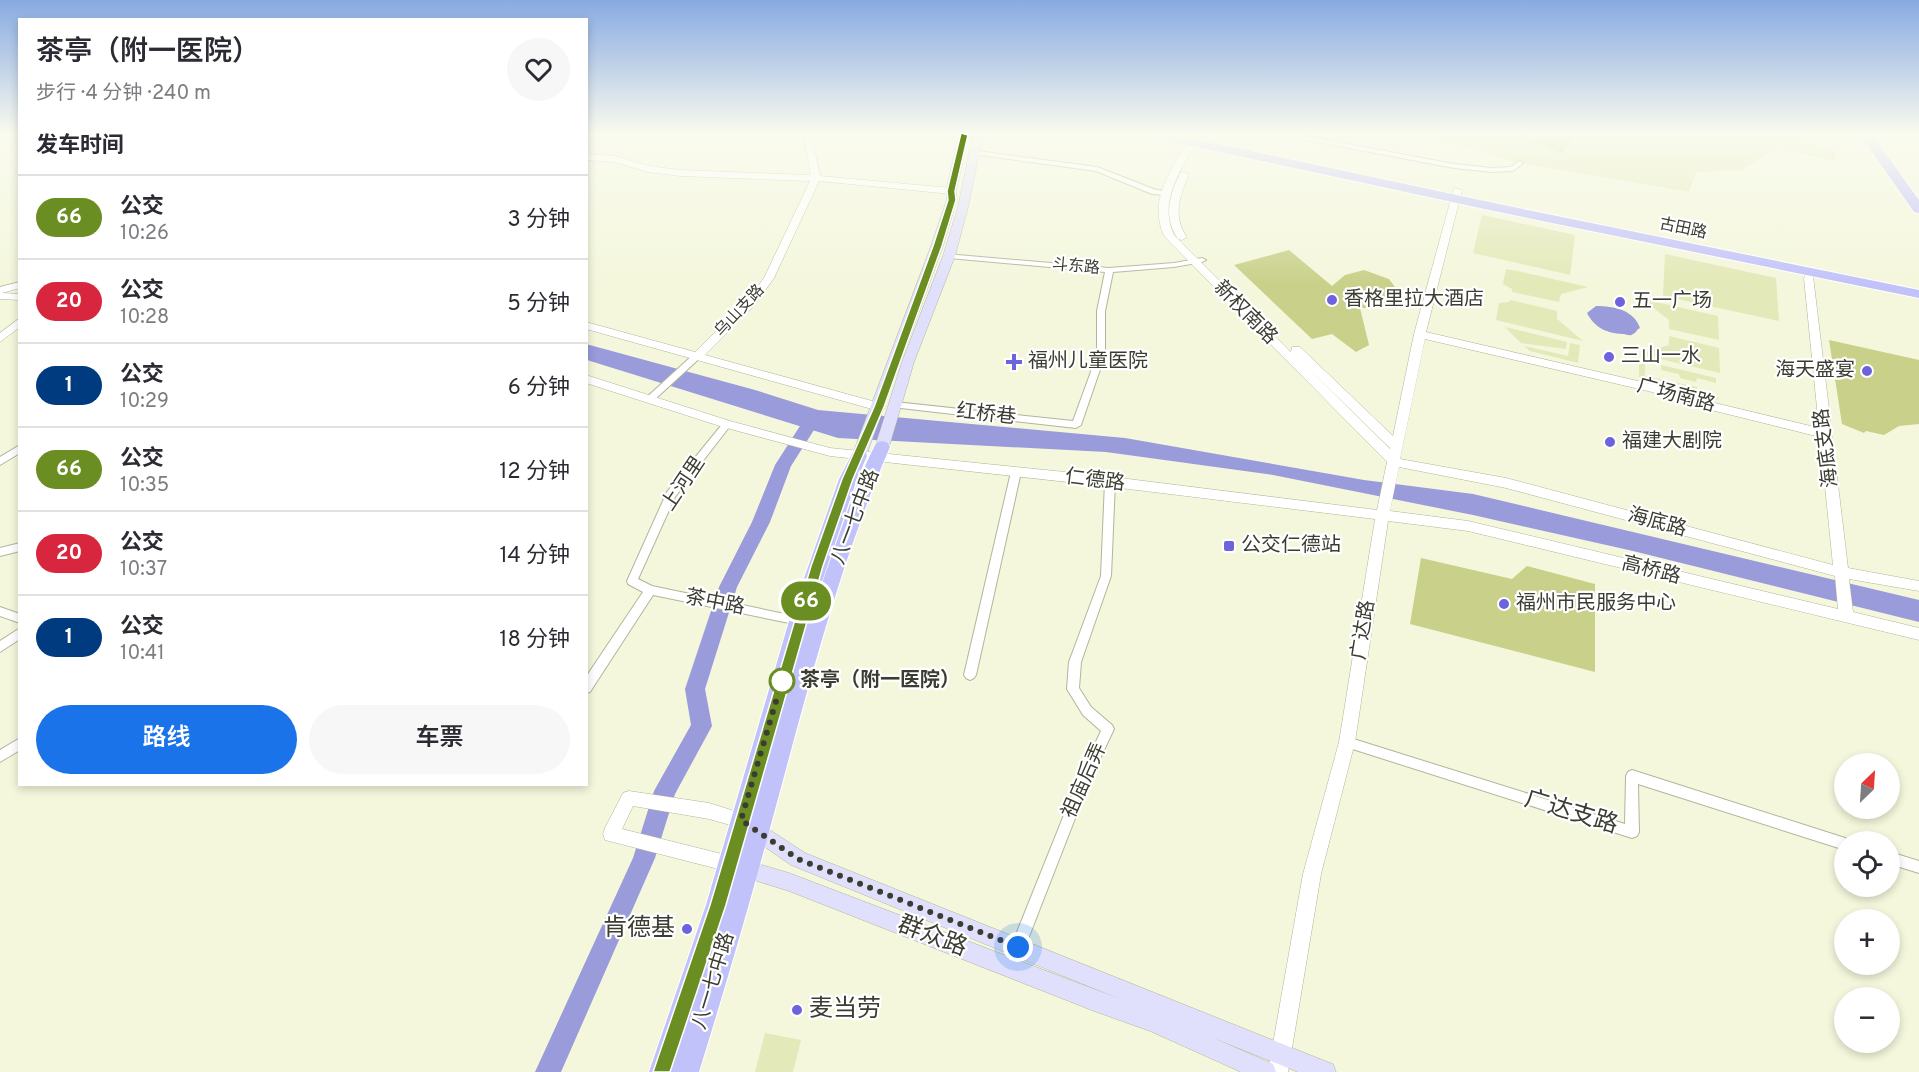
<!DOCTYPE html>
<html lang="zh">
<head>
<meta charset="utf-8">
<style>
	body { margin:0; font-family:Overpass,"Noto Sans SC",sans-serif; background:#f7f7f7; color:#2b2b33; height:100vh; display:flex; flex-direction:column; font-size:22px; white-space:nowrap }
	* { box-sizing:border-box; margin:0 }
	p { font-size:20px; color:#7c7c81 }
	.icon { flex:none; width:33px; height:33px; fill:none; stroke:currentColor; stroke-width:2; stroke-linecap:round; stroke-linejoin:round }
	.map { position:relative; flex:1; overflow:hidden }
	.sheet { position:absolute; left:18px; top:18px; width:570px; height:768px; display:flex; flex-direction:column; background:#fff; border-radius:0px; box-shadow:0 3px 9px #0003 }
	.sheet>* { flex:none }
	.badge { padding:0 12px; border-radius:20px; font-size:21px; line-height:39px }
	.needle { width:39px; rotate:25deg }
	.tools { position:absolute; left:1834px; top:753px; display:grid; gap:12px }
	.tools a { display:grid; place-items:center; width:66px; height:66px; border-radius:50%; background:#fff; box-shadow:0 3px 9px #0003; font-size:30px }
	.you { position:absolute; width:30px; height:30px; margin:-15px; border:4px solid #fff; border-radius:50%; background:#1a73e8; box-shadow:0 0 0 9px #1a73e833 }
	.map>.badge { position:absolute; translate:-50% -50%; box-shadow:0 0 0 3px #fff }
	h2 { padding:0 18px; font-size:22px; line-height:54px }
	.round { display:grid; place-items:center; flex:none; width:63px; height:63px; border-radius:32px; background:#f7f7f7 }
	.headline { display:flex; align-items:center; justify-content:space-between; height:102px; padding:0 18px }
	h1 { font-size:28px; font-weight:600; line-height:45px }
	.primary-button { display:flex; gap:12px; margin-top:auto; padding:12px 18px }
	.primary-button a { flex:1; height:69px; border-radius:36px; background:#1a73e8; color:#fff; font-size:24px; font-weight:600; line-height:69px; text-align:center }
	.primary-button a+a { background:#f7f7f7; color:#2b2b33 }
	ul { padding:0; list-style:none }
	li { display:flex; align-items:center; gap:18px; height:84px; padding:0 18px; border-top:2px solid #e1e1e2 }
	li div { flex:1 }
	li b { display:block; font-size:22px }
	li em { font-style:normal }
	li .badge { min-width:66px; font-weight:700; text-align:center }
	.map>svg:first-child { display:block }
</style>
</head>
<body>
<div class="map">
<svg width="1919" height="1072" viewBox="0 0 1919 1072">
	<rect width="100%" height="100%" fill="#f4f7dc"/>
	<g fill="#e3e9b8">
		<path d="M1409,135H1778L1833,149L1836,161L1777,149L1741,170L1696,172L1689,192L1519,163L1463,146Z"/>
		<path d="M1482,215L1575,235L1570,275L1473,253Z"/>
		<path d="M1665,254L1776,278L1779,321L1663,296Z"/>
		<path d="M1506,269L1517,271L1588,287L1561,294L1559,302L1512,292V289L1503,284Z"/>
		<path d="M1642,299L1718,316L1719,340L1669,329V320Z"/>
		<path d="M1510,300L1557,311V319L1583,341L1496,320L1499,303L1509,302Z"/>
		<path d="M1505,327L1567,342L1566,349L1521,343Z"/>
		<path d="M1669,336L1719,348L1720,373L1639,354L1669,345Z"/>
		<path d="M1570,343L1580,345L1578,363L1530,351L1524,346L1568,356Z"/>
		<path d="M1639,360L1645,361V376L1697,387V392L1718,397V400L1695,395L1685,389L1639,377Z"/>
		<path d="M1661,365L1716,378V383L1697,378L1696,382L1680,378L1679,374L1661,370Z"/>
		<path d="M765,1033L801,1040L793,1072H755Z"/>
	</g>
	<g fill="#999bda">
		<path d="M1596,306C1614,306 1634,310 1640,328C1637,329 1636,333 1633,334C1629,337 1627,334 1623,334C1606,333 1595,328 1587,313Z"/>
		<path d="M586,344L755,390L818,410L1125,438L1364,480L1473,494L1919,600V622L1633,551L1473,515L1273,475L1106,452L838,438L587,360Z"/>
	</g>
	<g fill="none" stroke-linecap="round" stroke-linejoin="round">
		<path fill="#999bda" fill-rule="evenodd" d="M813,414L819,415L821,419L791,466L770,522L737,587L705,689L712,726L675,794L655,858L561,1072H535L633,858L654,791L691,725L685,689L719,587L752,522L775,465L807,415Z"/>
	</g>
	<g fill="#c8d089">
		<path d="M1510,135H1576L1561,153Z"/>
		<path d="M1289,250L1332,286L1345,275L1364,270L1389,279L1398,291L1391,308H1360L1369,345L1356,352L1332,334L1312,339L1234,265Z"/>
		<path d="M1829,340L1919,360V424L1899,426L1884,435L1866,431L1864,433L1842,424Z"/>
		<path d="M1421,558L1512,579L1527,566L1595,584V672L1410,624Z"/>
	</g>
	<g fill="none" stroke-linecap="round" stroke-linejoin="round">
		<defs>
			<g id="minor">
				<path d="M1287,135H1301L1454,164L1492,168L1511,167L1519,161L1523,163L1513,171L1492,172L1454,168L1290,137Z"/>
				<path d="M970,150L1097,167L1156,190L1167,191L1171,193L1167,195L1152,194L1096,171L973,154H970Z"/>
				<path d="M946,254L1109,268L1174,263L1202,258L1206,260L1202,262L1174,267L1113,272L1105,311V355L1081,425L1076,428L892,407L890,405L895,402L1073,421L1097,355V311L1105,272L949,258L945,256Z"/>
				<path d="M698,352L701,353V357L653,401H647L645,399L647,397L695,353Z"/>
				<path d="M727,421L730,422L732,424L730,426L675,497L638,579L652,586L799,617L803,618L805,621L803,624L799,625L653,595L590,692L586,693V677L643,592L628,584L627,581L667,492L724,422Z"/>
				<path d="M20,445V453L0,465V457Z"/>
				<path d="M1016,469L1021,472L976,675L974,678L970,680L966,678L964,675L1011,472Z"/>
				<path d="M1110,478L1115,482L1111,576L1081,662L1079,688L1091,707L1112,725L1114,729L1090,780L1023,952L1018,954L1013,952L1011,947L1078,780L1101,731L1083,715L1067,689L1069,662L1101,576L1105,482Z"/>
				<path d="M20,543V551L0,556V548Z"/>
				<path d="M0,607L20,614V623L0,616Z"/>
				<path d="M20,628V639L0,652V641Z"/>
				<path d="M1347,737L1625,824L1626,776L1628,772L1632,770L1845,838L1850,842H1845V850L1638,784L1639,832L1637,836L1632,838L1343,746L1341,742L1343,738Z"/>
				<path d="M20,738V750L0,762V750Z"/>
				<path d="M1890,852L1919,861V873L1890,864Z"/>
			</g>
			<g id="tertiary">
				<path d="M803,135H811L820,176L951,188L956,191L951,194L819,181L774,278L753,307L705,355L883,404L885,407L883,410L879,411L586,329V322L695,352L745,303L764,278L810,181L680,176L648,172L614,162L586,160V154L615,156L649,166L680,170L811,175Z"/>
				<path d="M1191,135H1200C1184,166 1157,199 1174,235L1291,352L1292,347H1300L1393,436L1414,334L1454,188L1462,190L1426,332L1655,385L1690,397L1819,428L1804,278L1805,276H1813L1848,568L1919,581V591L1849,579L1853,612L1919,628V640L1468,531L1388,521L1355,742L1321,874L1288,1072H1268L1303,874L1339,742L1375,519L1104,486L830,456L723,427L586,383V375L730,421L830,448L1104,476L1377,510L1387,462L1164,236C1147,198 1174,167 1191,135ZM1425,339L1652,392L1687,404L1820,437L1833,565L1506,478L1400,459ZM1304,364L1390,448V449ZM1399,467L1506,488L1835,576L1838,609L1468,521L1390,511Z"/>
				<path d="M1181,172L1189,174C1180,196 1172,216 1187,237L1182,240L1178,239C1163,217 1169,195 1181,172Z"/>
				<path d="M20,282V288L2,293L20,294V300L0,299V287Z"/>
				<path d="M20,318V327L0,342V333Z"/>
				<path d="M629,791L709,803L747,815L749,820L747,825L741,828L709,819L633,806L622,829L730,856L736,858L739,864L736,870L730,872L605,840L603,834L605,828L623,793Z"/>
			</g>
			<g id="secondary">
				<path d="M959,135H969L956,191L957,199L943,246L866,456L864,459H854L852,456L931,246L947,199L946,191Z"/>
				<path d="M973,135H983L968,207L955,256L914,362L889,447L887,450H877L875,447L902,362L943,256L958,207Z"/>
				<path d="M750,817L805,853L1325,1061L1333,1064L1336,1072H1298L1211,1037L1273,1064L1276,1072H1241L1150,1031L1094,1011L789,891L731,873L728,867L731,861L738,858L789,873L1120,999L791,865L743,832L741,826L743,820Z"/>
			</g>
			<g id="primary">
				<path d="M1153,135H1176L1494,203L1919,290V298L1494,211L1159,139Z"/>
				<path d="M1860,135H1872L1919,200V213L1914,212Z"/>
				<path d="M882,441L888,443L890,447C837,569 805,700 770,828C748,910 724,991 699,1072H649L706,905L789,621L839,479L853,452H865L867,456L857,479L808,623L858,481L874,447L876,443Z"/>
			</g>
		</defs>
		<use href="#minor" stroke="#b2b59b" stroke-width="2"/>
		<use href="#tertiary" stroke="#b2b59b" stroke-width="1"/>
		<use href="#secondary" stroke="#b2b59b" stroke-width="1"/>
		<use href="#primary" stroke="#fff" stroke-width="2"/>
		<use href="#minor" fill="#fff" fill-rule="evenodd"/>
		<use href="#tertiary" fill="#fff" fill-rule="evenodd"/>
		<use href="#secondary" fill="#e0e0fd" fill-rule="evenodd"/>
		<use href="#primary" fill="#c2c2fb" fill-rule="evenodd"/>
	</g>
	<linearGradient id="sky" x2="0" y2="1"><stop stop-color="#88aae2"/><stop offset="0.47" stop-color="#fafbef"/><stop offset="1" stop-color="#fafbef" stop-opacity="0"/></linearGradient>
	<rect width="1919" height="285" fill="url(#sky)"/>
	<path fill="#6b8e23" stroke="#fff" stroke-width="1.5" d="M961,133L968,135L955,191L956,200L942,246L884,407L853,479L823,566L726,905L670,1072H653L710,905L811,566L842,479L874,407L933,246L948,200L947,191Z"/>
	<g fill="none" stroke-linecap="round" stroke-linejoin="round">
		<path stroke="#3c3d32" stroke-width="6" stroke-dasharray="0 10.8" d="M782,681L741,820L798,859L1018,947"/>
	</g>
	<g fill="#6c63dd" stroke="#fff" stroke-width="2">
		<circle cx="1332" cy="300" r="6"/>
		<circle cx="1620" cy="302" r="6"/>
		<circle cx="1609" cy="357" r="6"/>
		<path d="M1011 353h6v6h6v6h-6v6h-6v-6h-6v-6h6z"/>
		<circle cx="1867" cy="371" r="6"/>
		<circle cx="1610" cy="442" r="6"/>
		<rect x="1223" y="540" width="12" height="12" rx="3"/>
		<circle cx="1504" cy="604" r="6"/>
		<circle cx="687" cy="929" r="6"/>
		<circle cx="797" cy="1010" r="6"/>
	</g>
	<circle fill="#fff" stroke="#6b8e23" stroke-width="3" cx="782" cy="681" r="12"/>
	<g text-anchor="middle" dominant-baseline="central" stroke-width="4.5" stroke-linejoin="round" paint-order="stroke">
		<g font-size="16" fill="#3c3d32" stroke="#fff">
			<text transform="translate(1683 229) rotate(12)">古田路</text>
			<text transform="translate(1076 267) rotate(5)">斗东路</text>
			<text transform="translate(740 311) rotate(-47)">乌山支路</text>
		</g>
		<g font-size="20" fill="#3c3d32" stroke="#fff" text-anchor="start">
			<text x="1344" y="300">香格里拉大酒店</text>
			<text x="1632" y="302">五一广场</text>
			<text x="1621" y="357">三山一水</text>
			<text x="1028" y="362">福州儿童医院</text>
			<text x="1855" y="371" text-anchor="end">海天盛宴</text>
			<text x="1622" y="442">福建大剧院</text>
			<text x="1241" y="546">公交仁德站</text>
			<text x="1516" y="604">福州市民服务中心</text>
		</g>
		<g font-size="20" fill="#3c3d32" stroke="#fff">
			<text transform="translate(1245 313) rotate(45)">新权南路</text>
			<text transform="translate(1676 396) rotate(15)">广场南路</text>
			<text transform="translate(986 415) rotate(6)">红桥巷</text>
			<text transform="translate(1827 448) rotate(-97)">海底支路</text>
			<text transform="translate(1095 481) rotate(7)">仁德路</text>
			<text transform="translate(684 484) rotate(-56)">上河里</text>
			<text transform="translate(856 517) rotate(-69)">八一七中路</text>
			<text transform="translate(1657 523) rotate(15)">海底路</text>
			<text transform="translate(1651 571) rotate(14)">高桥路</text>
			<text transform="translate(715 603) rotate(11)">茶中路</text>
			<text transform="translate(1364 630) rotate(-81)">广达路</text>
			<text transform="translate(1085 781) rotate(-66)">祖庙后弄</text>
			<text transform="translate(714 981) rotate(-73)">八一七中路</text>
		</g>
		<g font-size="20" font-weight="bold" fill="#3c3d32" stroke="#fff" text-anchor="start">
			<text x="800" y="681">茶亭（附一医院）</text>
		</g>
		<g font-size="24" fill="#3c3d32" stroke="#fff">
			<text transform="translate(1571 813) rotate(17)">广达支路</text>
			<text transform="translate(932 937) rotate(21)">群众路</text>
		</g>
		<g font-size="24" fill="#3c3d32" stroke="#fff" text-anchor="end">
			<text x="675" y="929">肯德基</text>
			<text x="809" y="1010" text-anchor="start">麦当劳</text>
		</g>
	</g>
</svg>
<div class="tools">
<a><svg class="needle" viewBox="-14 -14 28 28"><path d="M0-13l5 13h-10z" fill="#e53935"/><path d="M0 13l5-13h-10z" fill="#7c7c81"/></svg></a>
<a><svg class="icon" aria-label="locate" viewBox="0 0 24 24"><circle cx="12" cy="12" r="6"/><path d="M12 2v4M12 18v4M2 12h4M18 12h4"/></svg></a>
<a>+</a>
<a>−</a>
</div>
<div class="you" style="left:1018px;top:947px"></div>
<b class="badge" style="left:806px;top:601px;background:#6b8e23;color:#fff">66</b>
<section class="sheet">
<div class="headline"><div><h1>茶亭（附一医院）</h1><p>步行 · 4 分钟 · 240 m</p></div><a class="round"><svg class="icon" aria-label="heart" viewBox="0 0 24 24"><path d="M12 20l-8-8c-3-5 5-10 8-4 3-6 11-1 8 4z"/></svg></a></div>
<h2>发车时间</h2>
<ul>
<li><span class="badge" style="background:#6b8e23;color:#fff">66</span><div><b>公交</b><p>10:26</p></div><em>3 分钟</em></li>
<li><span class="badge" style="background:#d7263d;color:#fff">20</span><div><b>公交</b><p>10:28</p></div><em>5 分钟</em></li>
<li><span class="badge" style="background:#003b80;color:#fff">1</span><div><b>公交</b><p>10:29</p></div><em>6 分钟</em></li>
<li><span class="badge" style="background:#6b8e23;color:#fff">66</span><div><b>公交</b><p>10:35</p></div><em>12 分钟</em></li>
<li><span class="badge" style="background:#d7263d;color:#fff">20</span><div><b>公交</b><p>10:37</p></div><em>14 分钟</em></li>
<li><span class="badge" style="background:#003b80;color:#fff">1</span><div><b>公交</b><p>10:41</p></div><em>18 分钟</em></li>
</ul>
<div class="primary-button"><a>路线</a><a>车票</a></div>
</section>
</div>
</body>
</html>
